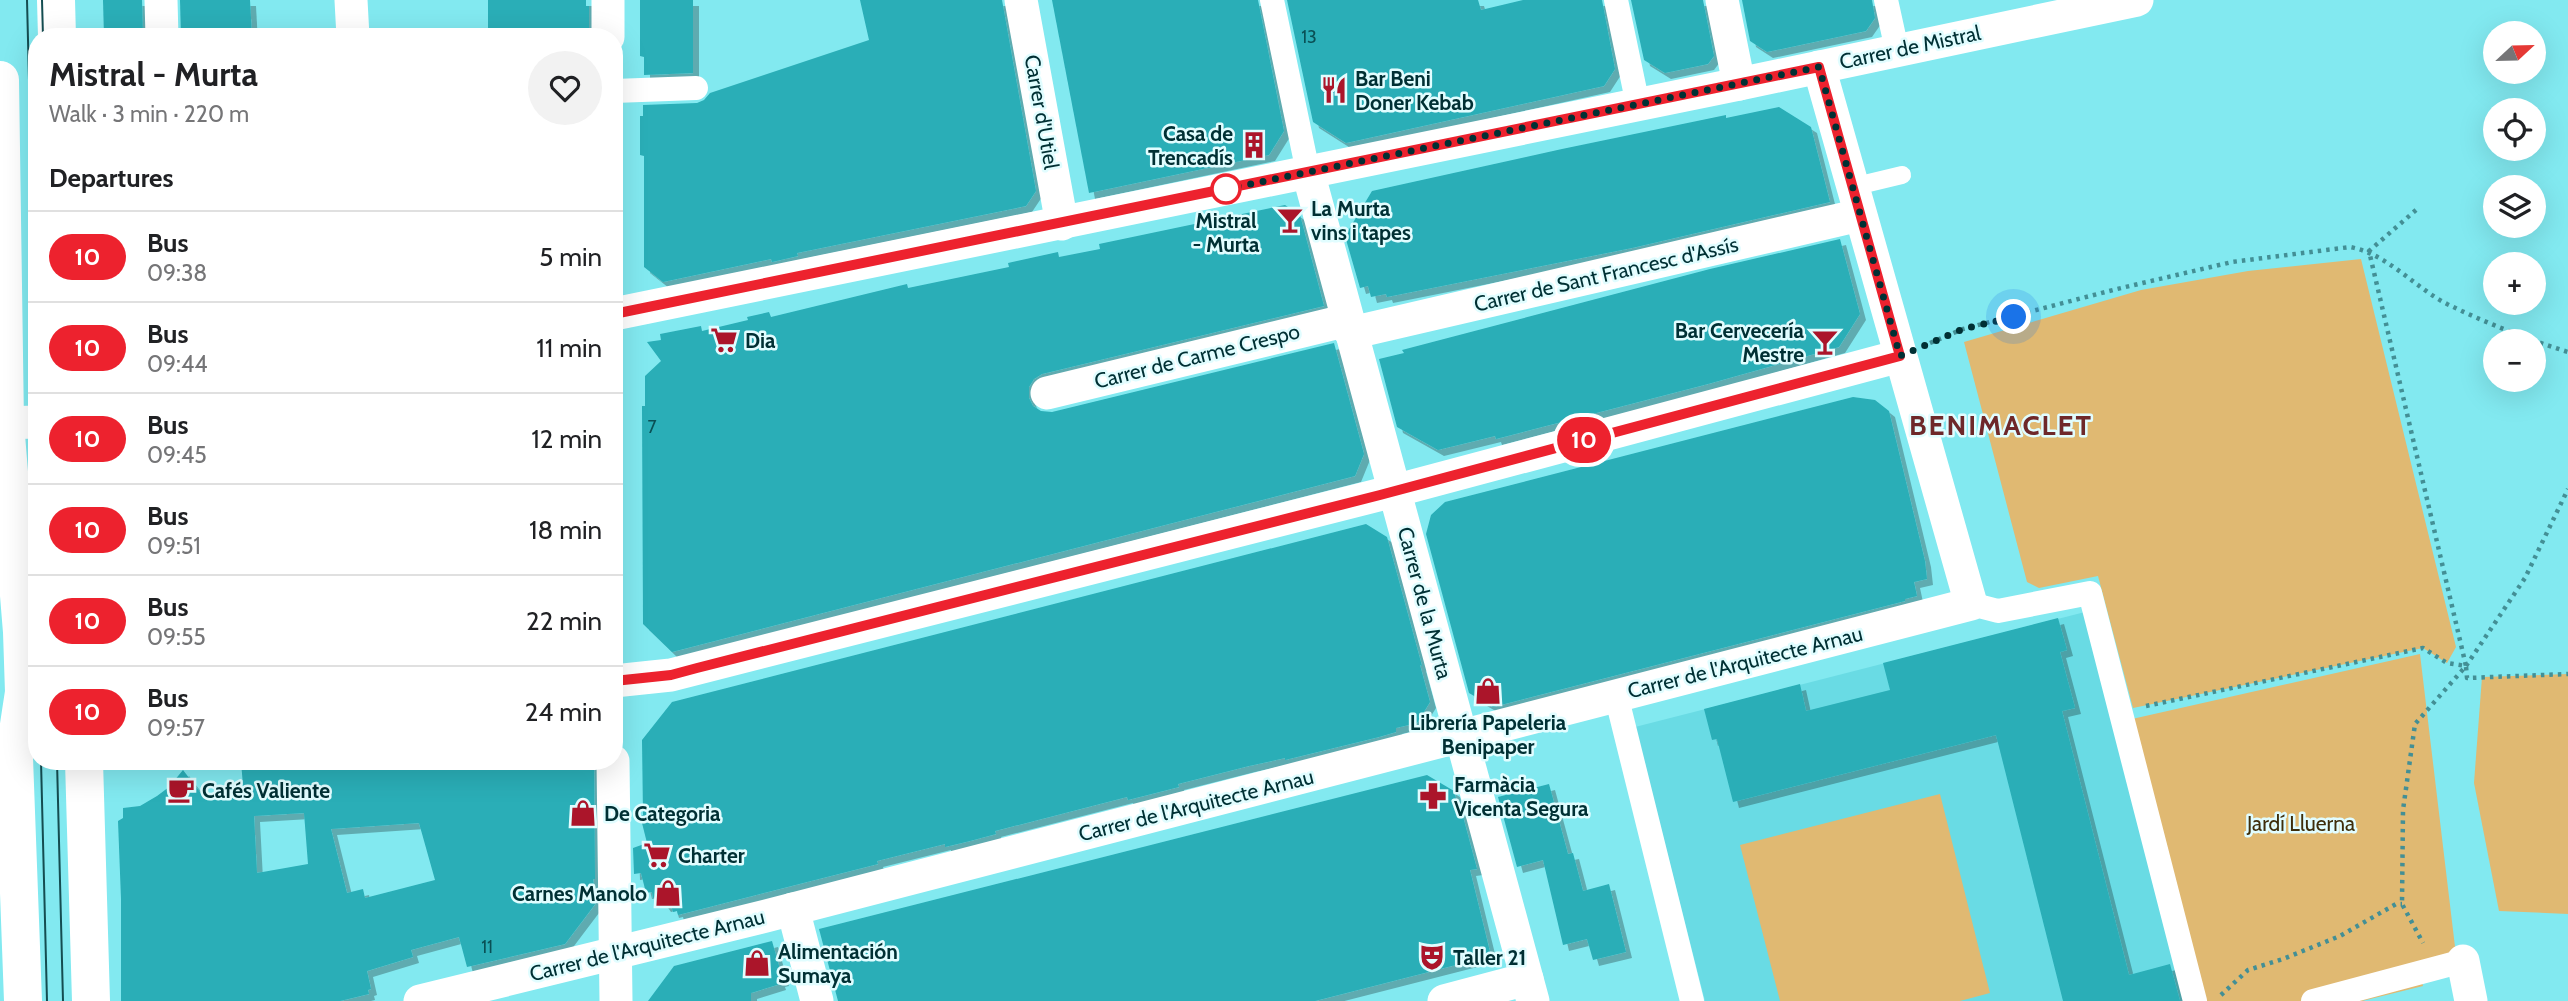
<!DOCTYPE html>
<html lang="en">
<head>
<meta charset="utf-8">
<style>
	body { margin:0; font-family:Cabin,sans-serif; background:#f2f2f2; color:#202124; height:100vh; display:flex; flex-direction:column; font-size:26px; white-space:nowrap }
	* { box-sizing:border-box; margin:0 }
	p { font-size:23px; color:#757577 }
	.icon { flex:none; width:38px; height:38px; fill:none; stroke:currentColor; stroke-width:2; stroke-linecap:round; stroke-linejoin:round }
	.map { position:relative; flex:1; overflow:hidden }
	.drawer { position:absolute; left:28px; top:28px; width:595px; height:742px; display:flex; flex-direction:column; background:#fff; border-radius:28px; box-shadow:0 7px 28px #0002 }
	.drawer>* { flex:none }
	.badge { padding:0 14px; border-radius:23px; font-size:24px; line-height:46px }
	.needle { width:46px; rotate:68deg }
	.tools { position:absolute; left:2483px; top:21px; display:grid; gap:14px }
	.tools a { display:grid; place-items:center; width:63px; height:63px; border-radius:50%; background:#fff; box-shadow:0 7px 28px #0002; font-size:35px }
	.you { position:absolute; width:35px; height:35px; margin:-18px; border:5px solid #fff; border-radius:50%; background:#1a73e8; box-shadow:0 0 0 10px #1a73e833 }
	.map>.badge { position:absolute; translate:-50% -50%; box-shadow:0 0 0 4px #fff }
	h2 { padding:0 21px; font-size:26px; line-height:63px }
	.round { display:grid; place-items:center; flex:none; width:74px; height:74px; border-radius:37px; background:#f2f2f2 }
	.head { display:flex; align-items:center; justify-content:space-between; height:119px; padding:0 21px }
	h1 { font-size:33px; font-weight:800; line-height:52px }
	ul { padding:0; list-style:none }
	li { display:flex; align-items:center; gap:21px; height:91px; padding:0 21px; border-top:2px solid #e0e0e0 }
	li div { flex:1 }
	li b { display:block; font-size:26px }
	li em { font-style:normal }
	li .badge { min-width:77px; font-weight:700; text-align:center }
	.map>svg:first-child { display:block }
</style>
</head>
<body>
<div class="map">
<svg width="2568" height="1001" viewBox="0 0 2568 1001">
	<defs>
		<filter id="shadow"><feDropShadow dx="6" dy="6" stdDeviation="0" flood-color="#0004"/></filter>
	</defs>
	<rect width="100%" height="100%" fill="#82e9f0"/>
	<path fill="#69dbe4" d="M2089,611L2188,1001H1705L1635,727Z"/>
	<g fill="#e0b972">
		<path d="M2361,259L2456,647L2447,663L2423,648L2133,708L2098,576L2039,588L2027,582L1964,342L2141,290L2248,271Z"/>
		<path d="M2420,654L2456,955L2418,965L2423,986L2362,1001H2202L2132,719Z"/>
		<path d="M2568,674V914L2499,911L2474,783L2482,677Z"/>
		<path d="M1940,794L1990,993L1960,1001H1780L1740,845Z"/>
	</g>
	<g fill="#29aeb7" fill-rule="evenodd" filter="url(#shadow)">
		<path d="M103,0H142L143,37H104Z"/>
		<path d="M180,0H250L252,37H181Z"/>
		<path d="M488,0H586V6H589V35L587,37H488Z"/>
		<path d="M640,0H693V73L644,75V57L640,56Z"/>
		<path d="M860,0H1002L1036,191L1026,206L797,253L798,256L772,262L771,259L663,282L644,267V156L640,155V116H643V105L697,103L704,100L710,93L869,40Z"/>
		<path d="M1052,0H1258L1284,131L1269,155L1089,193Z"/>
		<path d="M1287,0H1478L1481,10L1523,0H1602L1615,69L1604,86L1346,143L1313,122Z"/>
		<path d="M1631,0H1703L1714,56L1708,64L1665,73L1644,60Z"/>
		<path d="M1742,0H1872L1875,18L1866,31L1767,52L1750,41Z"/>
		<path d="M1779,107L1811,127L1830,202L1632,248L1387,297L1386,294L1371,297L1368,286L1360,288L1345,236L1372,191L1562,149L1726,115V118Z"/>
		<path d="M1285,205L1300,215L1324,306L1042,374L1034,379L1029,387V398L1033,406L1041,411L1052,412L1334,343L1364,454L1355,476L672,652L643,624L642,406H645V376L661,361L647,342L661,340L660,334L701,326L702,331L748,320L747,317L769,312L771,317L907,284L908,288L1009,267L1008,263L1058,252L1059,257L1100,249L1099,244Z"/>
		<path d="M1840,239L1860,314L1839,347L1708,384L1496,439L1495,436L1438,450L1397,427L1379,359L1404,353L1402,350L1710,269Z"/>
		<path d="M1853,397L1875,400L1889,411L1925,561L1927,579L1914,582L1917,596L1905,599V601L1493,707L1469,693L1426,534L1431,515L1445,502Z"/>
		<path d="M1366,524L1387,537L1422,666L1420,665L1430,702L1417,723L1396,728V732L1379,737L1285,760V758L1249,766L1178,784L1179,787L1128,800L1127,797L1096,805L995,831L996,834L970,841L945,847V844L877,861L878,864L678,915L677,911L673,912L671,905L665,906L658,896L653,898L652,892L646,893L641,873L634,874L633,848L647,843L640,815H643L642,740L672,702Z"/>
		<path d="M2058,618L2067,650L2060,652L2075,708L2062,711L2129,975L2170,964L2180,1001H2063L1996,735L1733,802L1717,739L1712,740L1704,709L1800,684L1806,711L1890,690L1883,663Z"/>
		<path d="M250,761H594L595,879H593L596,903L565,944L467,967L459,937L411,950L413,957L367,971L371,989L368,990L369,994L340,1001H121V899L118,821L123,818V808L140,806L157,796L169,787L183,770L206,800L244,797L241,762ZM304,813L308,864L257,873L254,816ZM419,823L435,880L365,898L363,889L347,893L331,829Z"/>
		<path d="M1427,775L1454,791L1459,810L1461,809L1477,869L1470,870L1491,956L1315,1001H838L819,929Z"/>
		<path d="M1549,784L1568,854L1573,853L1583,891L1609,884L1626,952L1593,960L1587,939L1563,945L1543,860L1517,867L1498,797Z"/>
		<path d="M772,941L783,980L779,981L780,984L751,993V1001H648L674,966Z"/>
	</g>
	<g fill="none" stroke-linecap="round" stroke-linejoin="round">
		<g stroke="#438f95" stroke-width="4.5" stroke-dasharray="3.5 5" stroke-linecap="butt">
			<path d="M2416,210L2369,251L2466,666L2415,724L2403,810L2402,904L2423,943"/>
			<path d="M1930,343L1963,329L2117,289L2232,262L2350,247C2388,254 2414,287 2447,304C2486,323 2527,339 2568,352"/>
			<path d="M2466,666L2525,578L2568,489"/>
			<path d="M2146,706L2423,648L2447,663L2466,666L2467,678L2568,674"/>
			<path d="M2221,995L2248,970L2283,959L2340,936L2396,904H2402"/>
		</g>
		<path stroke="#fff" stroke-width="18" d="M1852,187L1902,175"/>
		<g stroke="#fff" stroke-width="24">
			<path d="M1272,0L1308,172"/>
			<path d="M1616,0L1638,105"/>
			<path d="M1886,0L1897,50"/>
			<path d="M614,91L696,88"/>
			<path d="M1971,604L1998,611L2090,593L2195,1001"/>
			<path d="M1616,695L1692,1001"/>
			<path d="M2313,1001L2463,961"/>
		</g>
		<g stroke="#fff" stroke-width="33">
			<path d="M161,0L162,37"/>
			<path d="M351,0L353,37"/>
			<path d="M608,0V37"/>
			<path d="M1021,0L1062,224"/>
			<path d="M1722,0L1739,84"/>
			<path d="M1308,172L1533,1001"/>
			<path d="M614,314L1739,84L2137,0"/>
			<path d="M1351,333L1860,215"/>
			<path d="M1047,393L1348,320"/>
			<path d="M0,423L37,422"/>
			<path d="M614,681L671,675L1394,491L1900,356"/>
			<path d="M613,761L616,1001"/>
			<path d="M793,909L817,1001"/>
			<path d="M2463,961L2471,1001"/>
			<path d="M420,1001L766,916L1971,604L1819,67"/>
			<path d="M1444,1001L1527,979"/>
		</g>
		<g stroke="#fff" stroke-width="38">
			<path d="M56,0L57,37"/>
			<path d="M0,80L5,423L22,632L24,692L14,758L23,1001"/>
			<path d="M84,761L91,1001"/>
		</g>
		<g stroke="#144d51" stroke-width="2">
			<path d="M27,0L37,400"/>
			<path d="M42,0L43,37"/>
			<path d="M41,761L47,1001"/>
			<path d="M57,761L63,1001"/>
		</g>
	</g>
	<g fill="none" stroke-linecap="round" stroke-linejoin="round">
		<defs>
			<path id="line" d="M614,314L1819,67L1900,356L1380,495L697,668L671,675L614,681"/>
		</defs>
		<use href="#line" stroke="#fff" stroke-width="16"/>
		<use href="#line" stroke="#ed222e" stroke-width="10"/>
		<path stroke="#003034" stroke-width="7" stroke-dasharray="0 12.6" d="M1226,189L1819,67L1900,356L1963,329L2014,317"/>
	</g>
	<defs>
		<symbol id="restaurant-bare" viewBox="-9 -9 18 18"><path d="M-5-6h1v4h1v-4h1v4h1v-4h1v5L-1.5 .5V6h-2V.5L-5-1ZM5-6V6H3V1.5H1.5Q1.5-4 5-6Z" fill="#ab152a" stroke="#e1fdff" stroke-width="2.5" paint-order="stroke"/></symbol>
		<symbol id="building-bare" viewBox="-9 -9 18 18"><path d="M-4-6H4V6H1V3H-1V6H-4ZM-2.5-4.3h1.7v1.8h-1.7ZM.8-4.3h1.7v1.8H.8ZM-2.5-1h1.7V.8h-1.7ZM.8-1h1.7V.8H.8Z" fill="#ab152a" stroke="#e1fdff" stroke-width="2.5" paint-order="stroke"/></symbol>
		<symbol id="bar-bare" viewBox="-9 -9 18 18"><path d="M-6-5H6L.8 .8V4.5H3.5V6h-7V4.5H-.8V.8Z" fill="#ab152a" stroke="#e1fdff" stroke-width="2.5" paint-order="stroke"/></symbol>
		<symbol id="supermarket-bare" viewBox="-9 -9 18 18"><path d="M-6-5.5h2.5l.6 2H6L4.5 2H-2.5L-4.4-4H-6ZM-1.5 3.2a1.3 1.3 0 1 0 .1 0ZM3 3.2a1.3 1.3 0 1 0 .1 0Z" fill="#ab152a" stroke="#e1fdff" stroke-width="2.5" paint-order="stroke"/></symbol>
		<symbol id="shop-bare" viewBox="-9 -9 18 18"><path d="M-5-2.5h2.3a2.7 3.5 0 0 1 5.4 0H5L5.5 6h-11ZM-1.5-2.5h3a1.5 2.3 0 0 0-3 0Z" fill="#ab152a" stroke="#e1fdff" stroke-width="2.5" paint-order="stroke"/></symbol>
		<symbol id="cafe-bare" viewBox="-9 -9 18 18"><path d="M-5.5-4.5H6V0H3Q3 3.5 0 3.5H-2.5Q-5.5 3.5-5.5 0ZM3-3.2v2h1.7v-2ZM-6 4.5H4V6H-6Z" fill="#ab152a" stroke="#e1fdff" stroke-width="2.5" paint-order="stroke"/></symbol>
		<symbol id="pharmacy-bare" viewBox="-9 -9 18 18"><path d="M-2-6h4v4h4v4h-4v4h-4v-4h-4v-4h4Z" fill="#ab152a" stroke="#e1fdff" stroke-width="2.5" paint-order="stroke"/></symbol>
		<symbol id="theatre-bare" viewBox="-9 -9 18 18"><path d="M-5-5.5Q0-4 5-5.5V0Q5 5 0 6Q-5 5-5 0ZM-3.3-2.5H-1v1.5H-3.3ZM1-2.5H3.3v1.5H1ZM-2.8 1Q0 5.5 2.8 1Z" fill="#ab152a" stroke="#e1fdff" stroke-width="2.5" paint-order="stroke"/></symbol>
	</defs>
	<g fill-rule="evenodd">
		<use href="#restaurant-bare" x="1315" y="71" width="38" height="38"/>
		<use href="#building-bare" x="1235" y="126" width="38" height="38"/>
		<use href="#bar-bare" x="1271" y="201" width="38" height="38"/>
		<use href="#supermarket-bare" x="705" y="321" width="38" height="38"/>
		<use href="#bar-bare" x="1806" y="323" width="38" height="38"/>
		<use href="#shop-bare" x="1469" y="672" width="38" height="38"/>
		<use href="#cafe-bare" x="162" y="771" width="38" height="38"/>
		<use href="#pharmacy-bare" x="1414" y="777" width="38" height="38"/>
		<use href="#shop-bare" x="564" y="794" width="38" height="38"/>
		<use href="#supermarket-bare" x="638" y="836" width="38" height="38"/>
		<use href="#shop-bare" x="649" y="874" width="38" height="38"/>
		<use href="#theatre-bare" x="1413" y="938" width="38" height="38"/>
		<use href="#shop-bare" x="738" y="944" width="38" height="38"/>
	</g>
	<circle fill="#fff" stroke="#ed222e" stroke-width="3.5" cx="1226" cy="189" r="14"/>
	<g text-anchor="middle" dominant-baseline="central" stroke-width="5" stroke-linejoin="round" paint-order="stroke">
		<g font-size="18" fill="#0a5055">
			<text x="1309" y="37">13</text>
			<text x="652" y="427">7</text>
			<text x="487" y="947">11</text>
		</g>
		<g font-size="21" fill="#003034" stroke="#e1fdff">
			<text transform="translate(1910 47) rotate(-12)">Carrer de Mistral</text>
			<text transform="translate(1042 112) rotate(80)">Carrer d'Utiel</text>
			<text transform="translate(1606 274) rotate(-13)">Carrer de Sant Francesc d'Assís</text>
			<text transform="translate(1197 356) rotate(-14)">Carrer de Carme Crespo</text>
			<text transform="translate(1425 603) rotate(75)">Carrer de la Murta</text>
			<text transform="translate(1745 662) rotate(-14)">Carrer de l'Arquitecte Arnau</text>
			<text transform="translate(1196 805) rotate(-14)">Carrer de l'Arquitecte Arnau</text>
			<text transform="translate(647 945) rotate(-14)">Carrer de l'Arquitecte Arnau</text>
		</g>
		<g font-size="21" font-weight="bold" fill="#003034" stroke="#e1fdff" text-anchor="start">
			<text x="1355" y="78">Bar Beni<tspan x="1355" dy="24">Doner Kebab</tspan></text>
			<text x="1233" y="133" text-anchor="end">Casa de<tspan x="1233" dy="24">Trencadís</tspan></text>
			<text x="1311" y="208">La Murta<tspan x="1311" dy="24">vins i tapes</tspan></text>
			<text x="1804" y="330" text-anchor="end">Bar Cervecería<tspan x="1804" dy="24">Mestre</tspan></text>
			<text x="745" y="340">Dia</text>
			<text x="1488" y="722" text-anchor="middle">Librería Papeleria<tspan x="1488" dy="24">Benipaper</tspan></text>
			<text x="1454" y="784">Farmàcia<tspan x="1454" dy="24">Vicenta Segura</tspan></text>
			<text x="202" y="790">Cafés Valiente</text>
			<text x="604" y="813">De Categoria</text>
			<text x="678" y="855">Charter</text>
			<text x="647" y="893" text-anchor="end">Carnes Manolo</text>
			<text x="778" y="951">Alimentación<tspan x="778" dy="24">Sumaya</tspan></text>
			<text x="1453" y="957">Taller 21</text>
		</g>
		<g font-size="21" font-weight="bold" fill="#003034" stroke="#e1fdff">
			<text x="1226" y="220">Mistral<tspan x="1226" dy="24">- Murta</tspan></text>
		</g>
		<g font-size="21" fill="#3e2d0a" stroke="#e1fdff">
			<text x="2301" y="823">Jardí Lluerna</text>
		</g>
		<g font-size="28" font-weight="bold" letter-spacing="2" fill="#6e282a" stroke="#e1fdff">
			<text x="2001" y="425">BENIMACLET</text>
		</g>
	</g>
</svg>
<div class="tools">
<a><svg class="needle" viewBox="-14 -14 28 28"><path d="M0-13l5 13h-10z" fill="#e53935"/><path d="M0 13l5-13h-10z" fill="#757577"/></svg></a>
<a><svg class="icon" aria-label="locate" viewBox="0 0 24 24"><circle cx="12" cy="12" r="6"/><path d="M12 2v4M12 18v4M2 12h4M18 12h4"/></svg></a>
<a><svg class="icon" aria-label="layers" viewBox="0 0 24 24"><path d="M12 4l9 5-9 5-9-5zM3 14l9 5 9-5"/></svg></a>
<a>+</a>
<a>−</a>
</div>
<div class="you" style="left:2014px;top:317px"></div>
<b class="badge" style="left:1584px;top:440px;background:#ed222e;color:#fff">10</b>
<section class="drawer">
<div class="head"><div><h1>Mistral - Murta</h1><p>Walk · 3 min · 220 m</p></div><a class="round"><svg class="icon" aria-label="heart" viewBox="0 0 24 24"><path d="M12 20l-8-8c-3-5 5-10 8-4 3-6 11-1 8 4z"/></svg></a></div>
<h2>Departures</h2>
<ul>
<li><span class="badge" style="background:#ed222e;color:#fff">10</span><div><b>Bus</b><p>09:38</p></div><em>5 min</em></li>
<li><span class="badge" style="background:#ed222e;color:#fff">10</span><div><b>Bus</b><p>09:44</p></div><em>11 min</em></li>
<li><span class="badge" style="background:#ed222e;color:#fff">10</span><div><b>Bus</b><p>09:45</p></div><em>12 min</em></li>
<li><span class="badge" style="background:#ed222e;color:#fff">10</span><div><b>Bus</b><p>09:51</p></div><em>18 min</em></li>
<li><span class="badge" style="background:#ed222e;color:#fff">10</span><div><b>Bus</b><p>09:55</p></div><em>22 min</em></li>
<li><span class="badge" style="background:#ed222e;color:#fff">10</span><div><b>Bus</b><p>09:57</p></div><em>24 min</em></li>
</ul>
</section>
</div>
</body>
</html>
